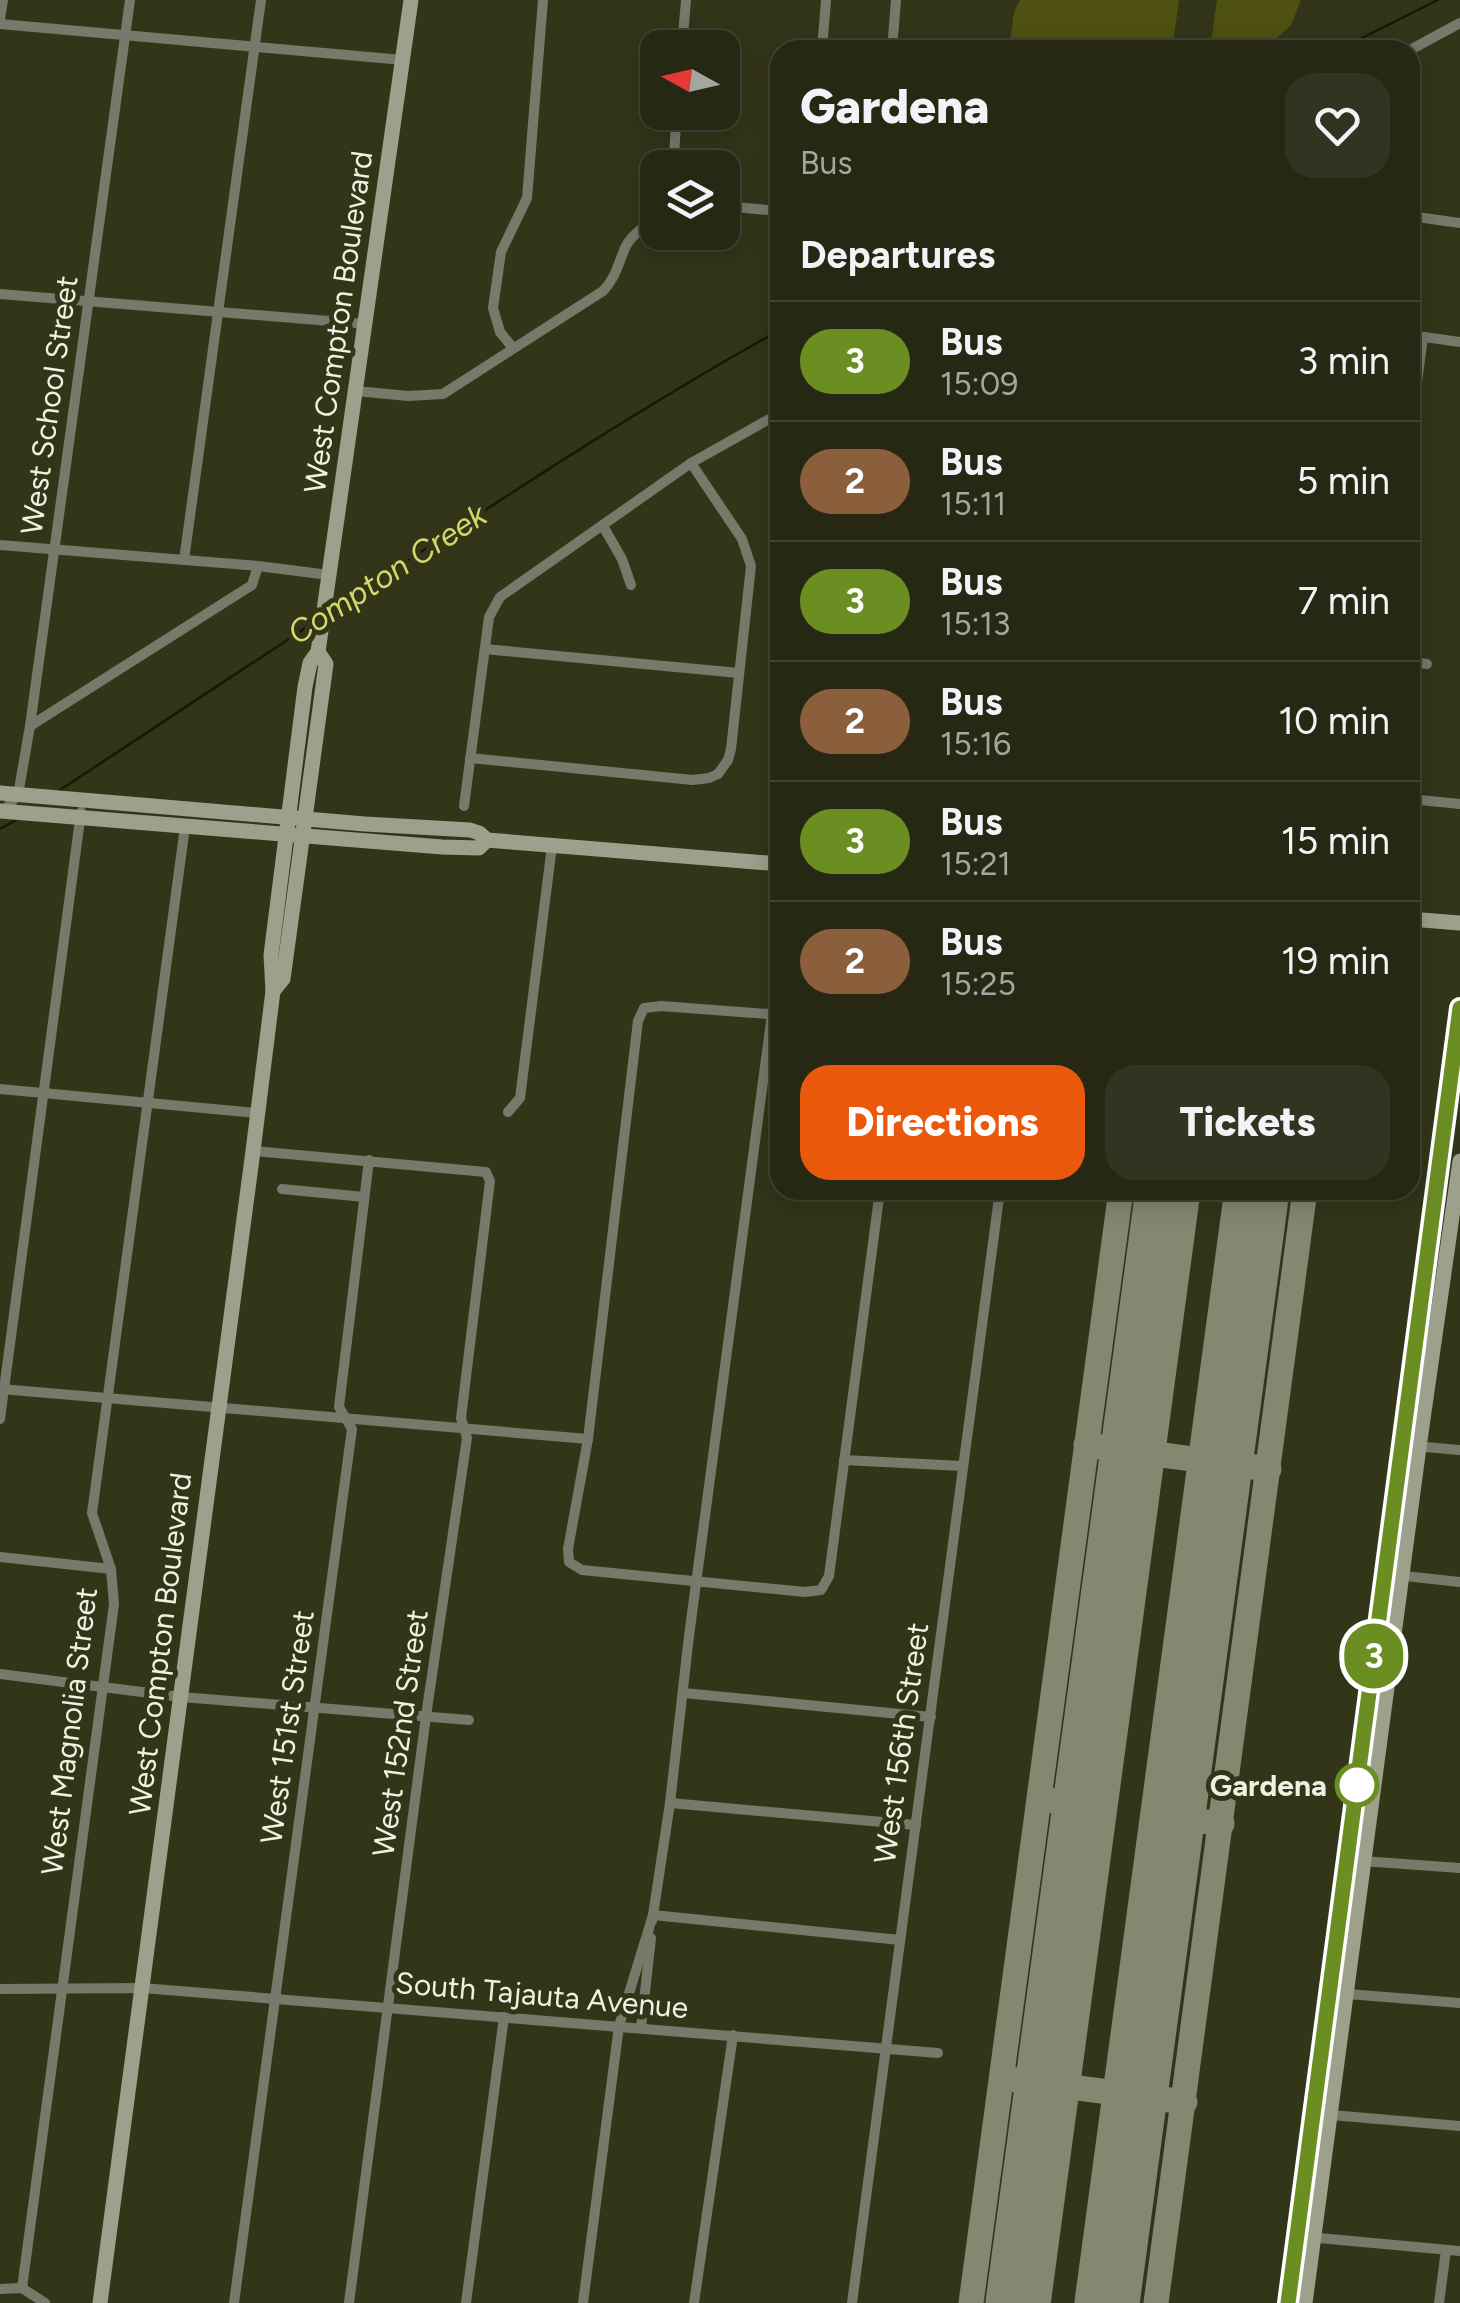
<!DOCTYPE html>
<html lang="en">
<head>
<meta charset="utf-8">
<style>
	body { margin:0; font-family:Figtree,sans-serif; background:#323421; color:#f1f3f6; height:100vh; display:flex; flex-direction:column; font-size:38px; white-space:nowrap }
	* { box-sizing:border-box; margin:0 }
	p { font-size:32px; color:#a4a6a0 }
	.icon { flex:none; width:55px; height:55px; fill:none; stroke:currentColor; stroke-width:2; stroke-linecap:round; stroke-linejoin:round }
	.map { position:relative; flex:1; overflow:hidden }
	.sheet { position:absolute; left:770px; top:40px; width:650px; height:1160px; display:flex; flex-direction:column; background:#262813; border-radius:30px; box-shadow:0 5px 25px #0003,0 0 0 2px #424433 }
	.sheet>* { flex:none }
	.badge { padding:0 20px; border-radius:32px; font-size:35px; line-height:65px }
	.needle { width:65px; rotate:278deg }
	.fabs { position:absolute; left:640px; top:30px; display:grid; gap:20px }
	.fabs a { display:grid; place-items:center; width:100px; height:100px; border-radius:20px; background:#262813; box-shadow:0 5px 25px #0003,0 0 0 2px #424433; font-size:50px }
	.map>.badge { position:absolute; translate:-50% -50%; box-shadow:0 0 0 5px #fff }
	h2 { padding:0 30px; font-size:38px; line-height:90px }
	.round { display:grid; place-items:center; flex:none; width:105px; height:105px; border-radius:30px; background:#323421 }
	.head { display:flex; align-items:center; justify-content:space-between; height:170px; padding:0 30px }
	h1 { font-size:48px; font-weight:800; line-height:75px }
	.cta { display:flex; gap:20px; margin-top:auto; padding:20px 30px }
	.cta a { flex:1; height:115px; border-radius:30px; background:#ea580c; color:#fff; font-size:40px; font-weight:800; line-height:115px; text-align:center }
	.cta a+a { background:#323421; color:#f1f3f6 }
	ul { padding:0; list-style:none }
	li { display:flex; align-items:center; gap:30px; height:120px; padding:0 30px; border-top:2px solid #424433 }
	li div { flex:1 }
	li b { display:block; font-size:38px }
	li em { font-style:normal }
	li .badge { min-width:110px; font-weight:700; text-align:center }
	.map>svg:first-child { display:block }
</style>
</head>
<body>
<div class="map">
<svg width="1460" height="2303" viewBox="0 0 1460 2303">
	<rect width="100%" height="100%" fill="#333519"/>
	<g fill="#4e5112">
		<path d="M1020,0H1179L1172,50H1009L1014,12Z"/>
		<path d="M1217,0H1301L1291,25L1264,50H1210Z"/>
	</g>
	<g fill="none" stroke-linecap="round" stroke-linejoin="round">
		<g stroke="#171901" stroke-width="2.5">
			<path d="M1338,50L1438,0"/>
			<path d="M331,611C479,514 625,416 780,330"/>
			<path d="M60,790L316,621"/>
			<path d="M0,829L16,820"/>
		</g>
		<g stroke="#858870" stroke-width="25">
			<path d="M1086,1445L1269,1469"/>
			<path d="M1040,1799L1086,1805"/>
			<path d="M1173,1817L1222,1824"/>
			<path d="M1002,2078L1185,2102"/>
			<path d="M971,2303L1121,1190"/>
			<path d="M1156,2303L1305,1190"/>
		</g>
		<g stroke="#858870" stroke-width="65">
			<path d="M1018,2303L1168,1190"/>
			<path d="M1107,2303L1257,1190"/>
		</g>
		<g stroke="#77796b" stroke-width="10">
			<path d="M0,19L3,0"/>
			<path d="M0,24L403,60"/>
			<path d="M682,48L686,0"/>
			<path d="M822,50L826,0"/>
			<path d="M892,50L896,0"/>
			<path d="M1410,50L1460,23"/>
			<path d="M673,168L677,112"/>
			<path d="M722,206L780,211"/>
			<path d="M1410,216L1460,223"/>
			<path d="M0,294L366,324"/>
			<path d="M1410,335L1460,342"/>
			<path d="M513,348L500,332L493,308L501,252L527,198L543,0"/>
			<path d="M356,391L408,396L443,394L603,291C617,276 618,263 626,246C633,233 647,225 658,216"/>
			<path d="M1410,435L1423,337"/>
			<path d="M691,463L742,539L751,566L731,749L728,760L718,774"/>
			<path d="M603,526L622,559L631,585"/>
			<path d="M0,545L258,566L329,575"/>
			<path d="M184,560L261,0"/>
			<path d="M485,649L739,673"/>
			<path d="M1410,662L1427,664"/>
			<path d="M30,726L252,585L258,566"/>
			<path d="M1410,743L1417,744"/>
			<path d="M470,758L693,780L709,778L718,774"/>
			<path d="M1410,799L1460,804"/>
			<path d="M464,806L489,617L500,597L691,463L780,413"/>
			<path d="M3,811L18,795L30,726L130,0"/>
			<path d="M780,1015L661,1006L644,1008L638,1021L588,1439L568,1549L569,1562L582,1570L805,1592L821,1590L829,1576L880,1190"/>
			<path d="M0,1089L257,1113"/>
			<path d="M508,1112L520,1098L552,846"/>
			<path d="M253,1151L486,1172L490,1181L461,1418L467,1438L426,1716L349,2303"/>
			<path d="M282,1189L364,1197"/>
			<path d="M1,1389L588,1439"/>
			<path d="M0,1419L81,812"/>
			<path d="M1414,1446L1460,1450"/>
			<path d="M844,1460L962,1466"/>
			<path d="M0,1557L111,1569"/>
			<path d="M1396,1575L1460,1582"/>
			<path d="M0,1674L181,1697L469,1720"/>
			<path d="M683,1693L931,1717"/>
			<path d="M670,1803L916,1825"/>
			<path d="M1362,1861L1460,1868"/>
			<path d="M652,1921L653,1915L900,1940"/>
			<path d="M0,1989L142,1988L938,2053"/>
			<path d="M1348,1994L1460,2003"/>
			<path d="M641,2028L651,1938"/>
			<path d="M1331,2115L1460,2126"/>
			<path d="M1308,2237L1460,2251"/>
			<path d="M22,2288L114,1604L111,1569L92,1513L185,827"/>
			<path d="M0,2289L22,2288L45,2303"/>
			<path d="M234,2303L352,1429L339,1407L369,1160"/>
			<path d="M466,2303L504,2017"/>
			<path d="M583,2303L619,2026L653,1915L670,1803L689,1636L780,954"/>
			<path d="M694,2303L733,2035"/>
			<path d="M852,2303L1000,1190"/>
			<path d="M1439,2303L1446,2250"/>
		</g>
		<g stroke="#9da08a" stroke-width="15">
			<path d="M0,793L365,824L470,830L479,833L487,840L780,864"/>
			<path d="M0,811L442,847L479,848L487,840"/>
			<path d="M1410,919L1460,923"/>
			<path d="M273,991L283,979L326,664L318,652"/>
			<path d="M100,2303L253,1151L273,991L271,955L305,687L310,663L318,652L411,0"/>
			<path d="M1288,2303L1460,1008"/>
			<path d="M1305,2303L1419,1447L1460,1161"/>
		</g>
	</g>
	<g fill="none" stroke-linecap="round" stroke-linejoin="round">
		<defs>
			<path id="line" d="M1288,2303L1460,1008"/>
		</defs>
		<use href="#line" stroke="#fff" stroke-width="22"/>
		<use href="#line" stroke="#6b8e23" stroke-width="15"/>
	</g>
	<circle fill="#fff" stroke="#6b8e23" stroke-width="5" cx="1357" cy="1785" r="20"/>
	<g text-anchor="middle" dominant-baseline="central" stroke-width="10" stroke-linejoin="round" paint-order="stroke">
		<g font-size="30" fill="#eff2e1" stroke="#333519">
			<text transform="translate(338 322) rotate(-82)">West Compton Boulevard</text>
			<text transform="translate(49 405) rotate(-82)">West School Street</text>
			<text transform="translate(160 1644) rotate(-83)">West Compton Boulevard</text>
			<text transform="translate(287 1727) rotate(-82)">West 151st Street</text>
			<text transform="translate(69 1731) rotate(-83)">West Magnolia Street</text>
			<text transform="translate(400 1733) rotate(-82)">West 152nd Street</text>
			<text transform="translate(901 1743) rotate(-82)">West 156th Street</text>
			<text transform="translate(542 1995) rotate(5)">South Tajauta Avenue</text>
		</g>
		<g font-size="30" font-weight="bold" fill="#eff2e1" stroke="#333519" text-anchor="end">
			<text x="1327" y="1785">Gardena</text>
		</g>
		<g font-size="32" font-style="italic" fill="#d1d969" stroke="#333519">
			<text transform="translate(387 574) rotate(-33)">Compton Creek</text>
		</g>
	</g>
</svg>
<div class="fabs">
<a><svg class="needle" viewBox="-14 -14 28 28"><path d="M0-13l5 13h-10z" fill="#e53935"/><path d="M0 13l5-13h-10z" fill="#a4a6a0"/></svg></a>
<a><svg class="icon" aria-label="layers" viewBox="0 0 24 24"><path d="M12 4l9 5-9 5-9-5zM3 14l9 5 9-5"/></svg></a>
</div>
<b class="badge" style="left:1374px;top:1656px;background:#6b8e23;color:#fff">3</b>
<section class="sheet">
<div class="head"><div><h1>Gardena</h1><p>Bus</p></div><a class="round"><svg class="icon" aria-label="heart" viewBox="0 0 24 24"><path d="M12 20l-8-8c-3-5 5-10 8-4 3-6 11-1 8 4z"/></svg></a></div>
<h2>Departures</h2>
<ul>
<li><span class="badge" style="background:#6b8e23;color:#fff">3</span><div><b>Bus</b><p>15:09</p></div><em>3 min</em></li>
<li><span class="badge" style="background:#8b5e3c;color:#fff">2</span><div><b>Bus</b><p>15:11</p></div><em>5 min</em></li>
<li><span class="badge" style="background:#6b8e23;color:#fff">3</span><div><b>Bus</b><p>15:13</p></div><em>7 min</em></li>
<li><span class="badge" style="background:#8b5e3c;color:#fff">2</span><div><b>Bus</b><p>15:16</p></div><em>10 min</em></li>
<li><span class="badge" style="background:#6b8e23;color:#fff">3</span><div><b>Bus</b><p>15:21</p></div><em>15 min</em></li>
<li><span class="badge" style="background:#8b5e3c;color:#fff">2</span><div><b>Bus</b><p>15:25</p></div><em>19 min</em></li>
</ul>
<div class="cta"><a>Directions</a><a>Tickets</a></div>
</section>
</div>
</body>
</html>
